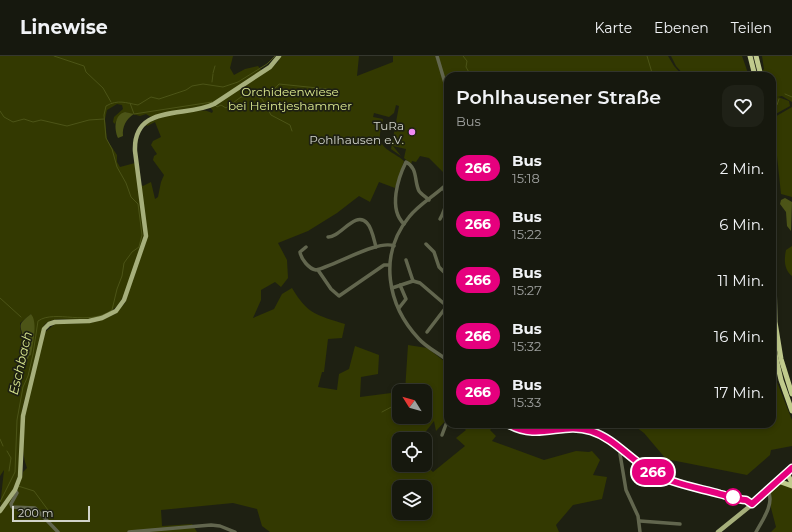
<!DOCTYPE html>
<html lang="de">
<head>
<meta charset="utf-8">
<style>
	body { margin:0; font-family:Montserrat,sans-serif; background:#1f2117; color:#f1f3f6; height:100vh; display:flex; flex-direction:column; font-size:15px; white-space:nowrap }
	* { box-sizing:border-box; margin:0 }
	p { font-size:13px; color:#9ea09e }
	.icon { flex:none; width:22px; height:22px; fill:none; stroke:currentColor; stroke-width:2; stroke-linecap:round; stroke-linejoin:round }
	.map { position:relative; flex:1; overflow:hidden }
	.details { position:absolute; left:444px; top:16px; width:332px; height:356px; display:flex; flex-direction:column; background:#16180e; border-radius:12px; box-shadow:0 2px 6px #0003,0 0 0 1px #35372e }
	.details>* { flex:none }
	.badge { padding:0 8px; border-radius:13px; font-size:14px; line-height:26px }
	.needle { width:26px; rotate:307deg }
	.buttons { position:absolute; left:392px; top:328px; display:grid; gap:8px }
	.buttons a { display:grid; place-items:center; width:40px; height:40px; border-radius:8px; background:#16180e; box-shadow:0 2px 6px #0003,0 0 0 1px #35372e; font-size:20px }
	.scale { position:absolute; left:12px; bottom:10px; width:78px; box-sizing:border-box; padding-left:4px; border:2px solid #d2d4ca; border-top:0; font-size:11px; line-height:14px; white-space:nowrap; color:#d2d4ca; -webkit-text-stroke:3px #1e2012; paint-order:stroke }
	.map>.badge { position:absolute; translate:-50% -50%; box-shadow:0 0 0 2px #fff }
	.round { display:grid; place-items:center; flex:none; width:42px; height:42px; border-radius:12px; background:#1f2117 }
	.head { display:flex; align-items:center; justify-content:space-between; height:68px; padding:0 12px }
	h1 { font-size:19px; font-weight:600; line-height:30px }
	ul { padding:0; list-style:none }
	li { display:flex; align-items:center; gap:12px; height:56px; padding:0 12px }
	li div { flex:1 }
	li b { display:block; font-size:15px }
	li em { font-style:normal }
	li .badge { min-width:44px; font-weight:700; text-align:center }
	header { display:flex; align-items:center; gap:24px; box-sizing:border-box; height:56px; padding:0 20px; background:#16180e; border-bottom:1px solid #35372e }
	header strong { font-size:19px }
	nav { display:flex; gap:22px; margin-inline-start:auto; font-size:14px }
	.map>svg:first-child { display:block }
</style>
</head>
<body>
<header>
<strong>Linewise</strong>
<nav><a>Karte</a><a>Ebenen</a><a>Teilen</a></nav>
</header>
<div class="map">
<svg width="792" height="476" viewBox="0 0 792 476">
	<rect width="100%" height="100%" fill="#1e2012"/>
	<g fill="#333901" fill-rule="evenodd">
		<path d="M0,0H233L230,12L234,19L245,13L258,10L262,15L212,48L151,61L146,58L140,60L125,56L116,65L115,68L113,66L114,61L123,53L122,49L117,48L107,54L105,63L107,84L117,99V106L120,111L135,107C138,130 144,155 144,179C144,188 138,199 135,208C125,239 121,262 82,264C71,265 50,259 43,271L22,354L19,418L13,434L0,451L4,414L0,420ZM31,258L33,265L23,286L20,271V267Z"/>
		<path d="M280,0H359L357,20L393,6V0H668L674,10L683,20H448V121L429,102L420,100L416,106L412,105L411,108L404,102L406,93L393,90L401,100L391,93L399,50L396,49L394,57L389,61L374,57L373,61L383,63C382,69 379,78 380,83C382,94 397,98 404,105L395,132L379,126L370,146L359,140L337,157L308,175L278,187L287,204L288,222L281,231L275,226L261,234V244L253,262L274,253L282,238L292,232C308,259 317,259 345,268L342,282L328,283L324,316H322L318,331L337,334L339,318L349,313L355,290L379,299L378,318L361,321L360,341L399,336V361H425V335H405L408,289L427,292L448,308V362L436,375L434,365L420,383H399V400L397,403L399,409L410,417L419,409H425L433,416L465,390L456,382L466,374L460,368H497L490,374L496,380L492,385L544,404L576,395L589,396L592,395L600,404L593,419L607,421L602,443L573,449L556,469L559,476H270L262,470L257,453L233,447L161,454L162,470L192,468L197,476H0V457L22,421L23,416L27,412C13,376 36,314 45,276L55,268L90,267L104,263L115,258L125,247L146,186L140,128L143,130L151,126L155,143L158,141L161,126L164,119L153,104L154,100L157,98L151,89L153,85L161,81L155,66L147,70L146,68C160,61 197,49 212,57L213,55L210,51L271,12L278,6ZM399,431H425V457H399Z"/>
		<path d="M671,0H742L749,20H685L676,10Z"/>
		<path d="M762,0H792V46L782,40L772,42V20H758L764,13Z"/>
		<path d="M778,41L789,45L790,50L772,60V52L775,51L772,50V44Z"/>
		<path d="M792,51V141L781,138L773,62Z"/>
		<path d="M792,190V220C784,214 784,203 786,194Z"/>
		<path d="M772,303L777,326L792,364V390L771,394L770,399L747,419L666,403L644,377L632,368H772Z"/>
		<path d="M781,427L792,432V476H771L776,471L771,452V436Z"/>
	</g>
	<g fill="#4c5417">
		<path d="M125,56L134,58C126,63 122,71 123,80L118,82C114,73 114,59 125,56Z"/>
		<path d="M785,142L792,146L791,175L787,170L786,156L780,148L781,144Z"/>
		<path d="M31,258C38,266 33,288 31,299L29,300L28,303L21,302C22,297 23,291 23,286C23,269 14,271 31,258Z"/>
	</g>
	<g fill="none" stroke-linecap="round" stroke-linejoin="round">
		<g stroke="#4c5417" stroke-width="1">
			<path d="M54,0L84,10L86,16L103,32L111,46"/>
			<path d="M463,0L467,5L466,11L471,20"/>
			<path d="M647,0L653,20"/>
			<path d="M213,17L215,10"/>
			<path d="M212,26L213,18"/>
			<path d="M785,38L792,41"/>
			<path d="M256,40L262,43L271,59L290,69L292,75"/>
			<path d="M130,47L134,58L212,46"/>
			<path d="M215,49L217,51L221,49L226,52L241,41L257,39L267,41L279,28L337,34"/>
			<path d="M772,51L777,49L779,43"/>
			<path d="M0,55L4,61L13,66L24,63L33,66L41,64L67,70L89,64L104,63"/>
			<path d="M0,242L21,261"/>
			<path d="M382,356L395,349"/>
			<path d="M0,383L3,390"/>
			<path d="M7,395L11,402L9,415"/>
			<path d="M18,430L34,435L48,454"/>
			<path d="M0,446L15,416L17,364L23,331L28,320L33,298L38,265C55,253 89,271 112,254L117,233L122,220L124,207L132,196L139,191L142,179L138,148L131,141L126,127L117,111L112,93L106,82L104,59L106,50C118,43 126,47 138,49L151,41L159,43L186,34L192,30L203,28L223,31L238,26L267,8L275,0"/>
		</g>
		<g stroke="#62664e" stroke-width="3.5">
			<path d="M437,0L448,37"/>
			<path d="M448,127C436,139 419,148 409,161C378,199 387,249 419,283C427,292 439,297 448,305"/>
			<path d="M440,163C445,154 450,142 443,132"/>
			<path d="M404,168C388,153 398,122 406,106C418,112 414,125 419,135C421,138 426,141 429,144"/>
			<path d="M328,181C340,182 355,154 367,167C372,172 374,184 376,191"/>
			<path d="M426,188L434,196L439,211L448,220"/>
			<path d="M306,191L300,196C301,203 309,213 316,214C334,210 379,183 394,190"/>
			<path d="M406,204L413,225"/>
			<path d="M318,214L331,233L339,240L384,209H389"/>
			<path d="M392,232L413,225L420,227L448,251"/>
			<path d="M399,252L406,243L400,229"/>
			<path d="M427,276L447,250"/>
			<path d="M508,368C539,386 562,365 591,375C613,382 627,399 646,412C666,426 693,431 717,437C726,440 737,444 746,444L752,449"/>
			<path d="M442,379L448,363"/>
			<path d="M622,393L620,398L626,434L638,460L640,476"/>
			<path d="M15,434L17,437L11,448L12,451L35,452L58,476"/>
			<path d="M640,465L680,468"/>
			<path d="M129,476L211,469L220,470L235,476"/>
			<path d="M756,476C762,465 775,447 768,435"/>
		</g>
		<g stroke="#a6af7b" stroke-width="4.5">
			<path d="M0,455L15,434L20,421L23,360L44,273L49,268L55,266L89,265L102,262L116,255L124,244L146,180L135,95C133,47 186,62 214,48L270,11L279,0"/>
			<path d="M718,476L765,438L792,412"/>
		</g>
		<g stroke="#c1cb8d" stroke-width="5">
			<path d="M750,0L755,20"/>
			<path d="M756,0L761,20"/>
			<path d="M772,107L775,266L781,303L792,338"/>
			<path d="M772,285L781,324L792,355"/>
			<path d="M787,417L792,427"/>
			<path d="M778,425L792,430"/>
		</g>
	</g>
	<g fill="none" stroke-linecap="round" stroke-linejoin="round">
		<defs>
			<path id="line" d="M508,368C539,386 562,365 591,375C613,382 627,400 646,412C667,427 695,431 720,438C728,440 738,444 746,444L752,448L792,412"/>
		</defs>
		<use href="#line" stroke="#fff" stroke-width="9"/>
		<use href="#line" stroke="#e6007e" stroke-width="6"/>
	</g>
	<circle fill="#f18af4" stroke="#1e2012" stroke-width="1.5" cx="412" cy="76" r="4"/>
	<circle fill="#fff" stroke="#e6007e" stroke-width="2" cx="733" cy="441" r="8"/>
	<g text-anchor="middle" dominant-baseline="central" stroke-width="3.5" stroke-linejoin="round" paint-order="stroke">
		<g font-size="12" fill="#dae88f" stroke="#1e2012">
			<text x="290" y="35">Orchideenwiese<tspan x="290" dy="14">bei Heintjeshammer</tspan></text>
		</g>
		<g font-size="12" fill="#d2d4ca" stroke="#1e2012" text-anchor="end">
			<text x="404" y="69">TuRa<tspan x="404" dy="14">Pohlhausen e.V.</tspan></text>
		</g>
		<g font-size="13" font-style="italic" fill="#dbe990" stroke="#1e2012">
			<text transform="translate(20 307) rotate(-77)">Eschbach</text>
		</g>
	</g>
</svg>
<div class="buttons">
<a><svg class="needle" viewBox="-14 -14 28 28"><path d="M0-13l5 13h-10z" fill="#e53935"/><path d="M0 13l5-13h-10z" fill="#9ea09e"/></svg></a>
<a><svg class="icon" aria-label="locate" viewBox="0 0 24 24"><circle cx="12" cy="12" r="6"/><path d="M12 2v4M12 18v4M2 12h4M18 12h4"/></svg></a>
<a><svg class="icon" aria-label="layers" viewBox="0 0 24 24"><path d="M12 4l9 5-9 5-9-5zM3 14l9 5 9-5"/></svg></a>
</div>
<div class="scale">200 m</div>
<b class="badge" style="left:653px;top:416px;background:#e6007e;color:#fff">266</b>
<section class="details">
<div class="head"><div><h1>Pohlhausener Straße</h1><p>Bus</p></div><a class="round"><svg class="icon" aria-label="heart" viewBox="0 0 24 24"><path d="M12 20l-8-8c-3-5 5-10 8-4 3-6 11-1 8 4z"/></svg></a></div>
<ul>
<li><span class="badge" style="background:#e6007e;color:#fff">266</span><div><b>Bus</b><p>15:18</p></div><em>2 Min.</em></li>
<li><span class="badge" style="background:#e6007e;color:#fff">266</span><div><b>Bus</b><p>15:22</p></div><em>6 Min.</em></li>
<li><span class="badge" style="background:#e6007e;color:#fff">266</span><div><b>Bus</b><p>15:27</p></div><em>11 Min.</em></li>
<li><span class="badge" style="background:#e6007e;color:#fff">266</span><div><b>Bus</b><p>15:32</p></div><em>16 Min.</em></li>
<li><span class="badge" style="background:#e6007e;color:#fff">266</span><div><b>Bus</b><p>15:33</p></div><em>17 Min.</em></li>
</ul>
</section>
</div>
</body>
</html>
